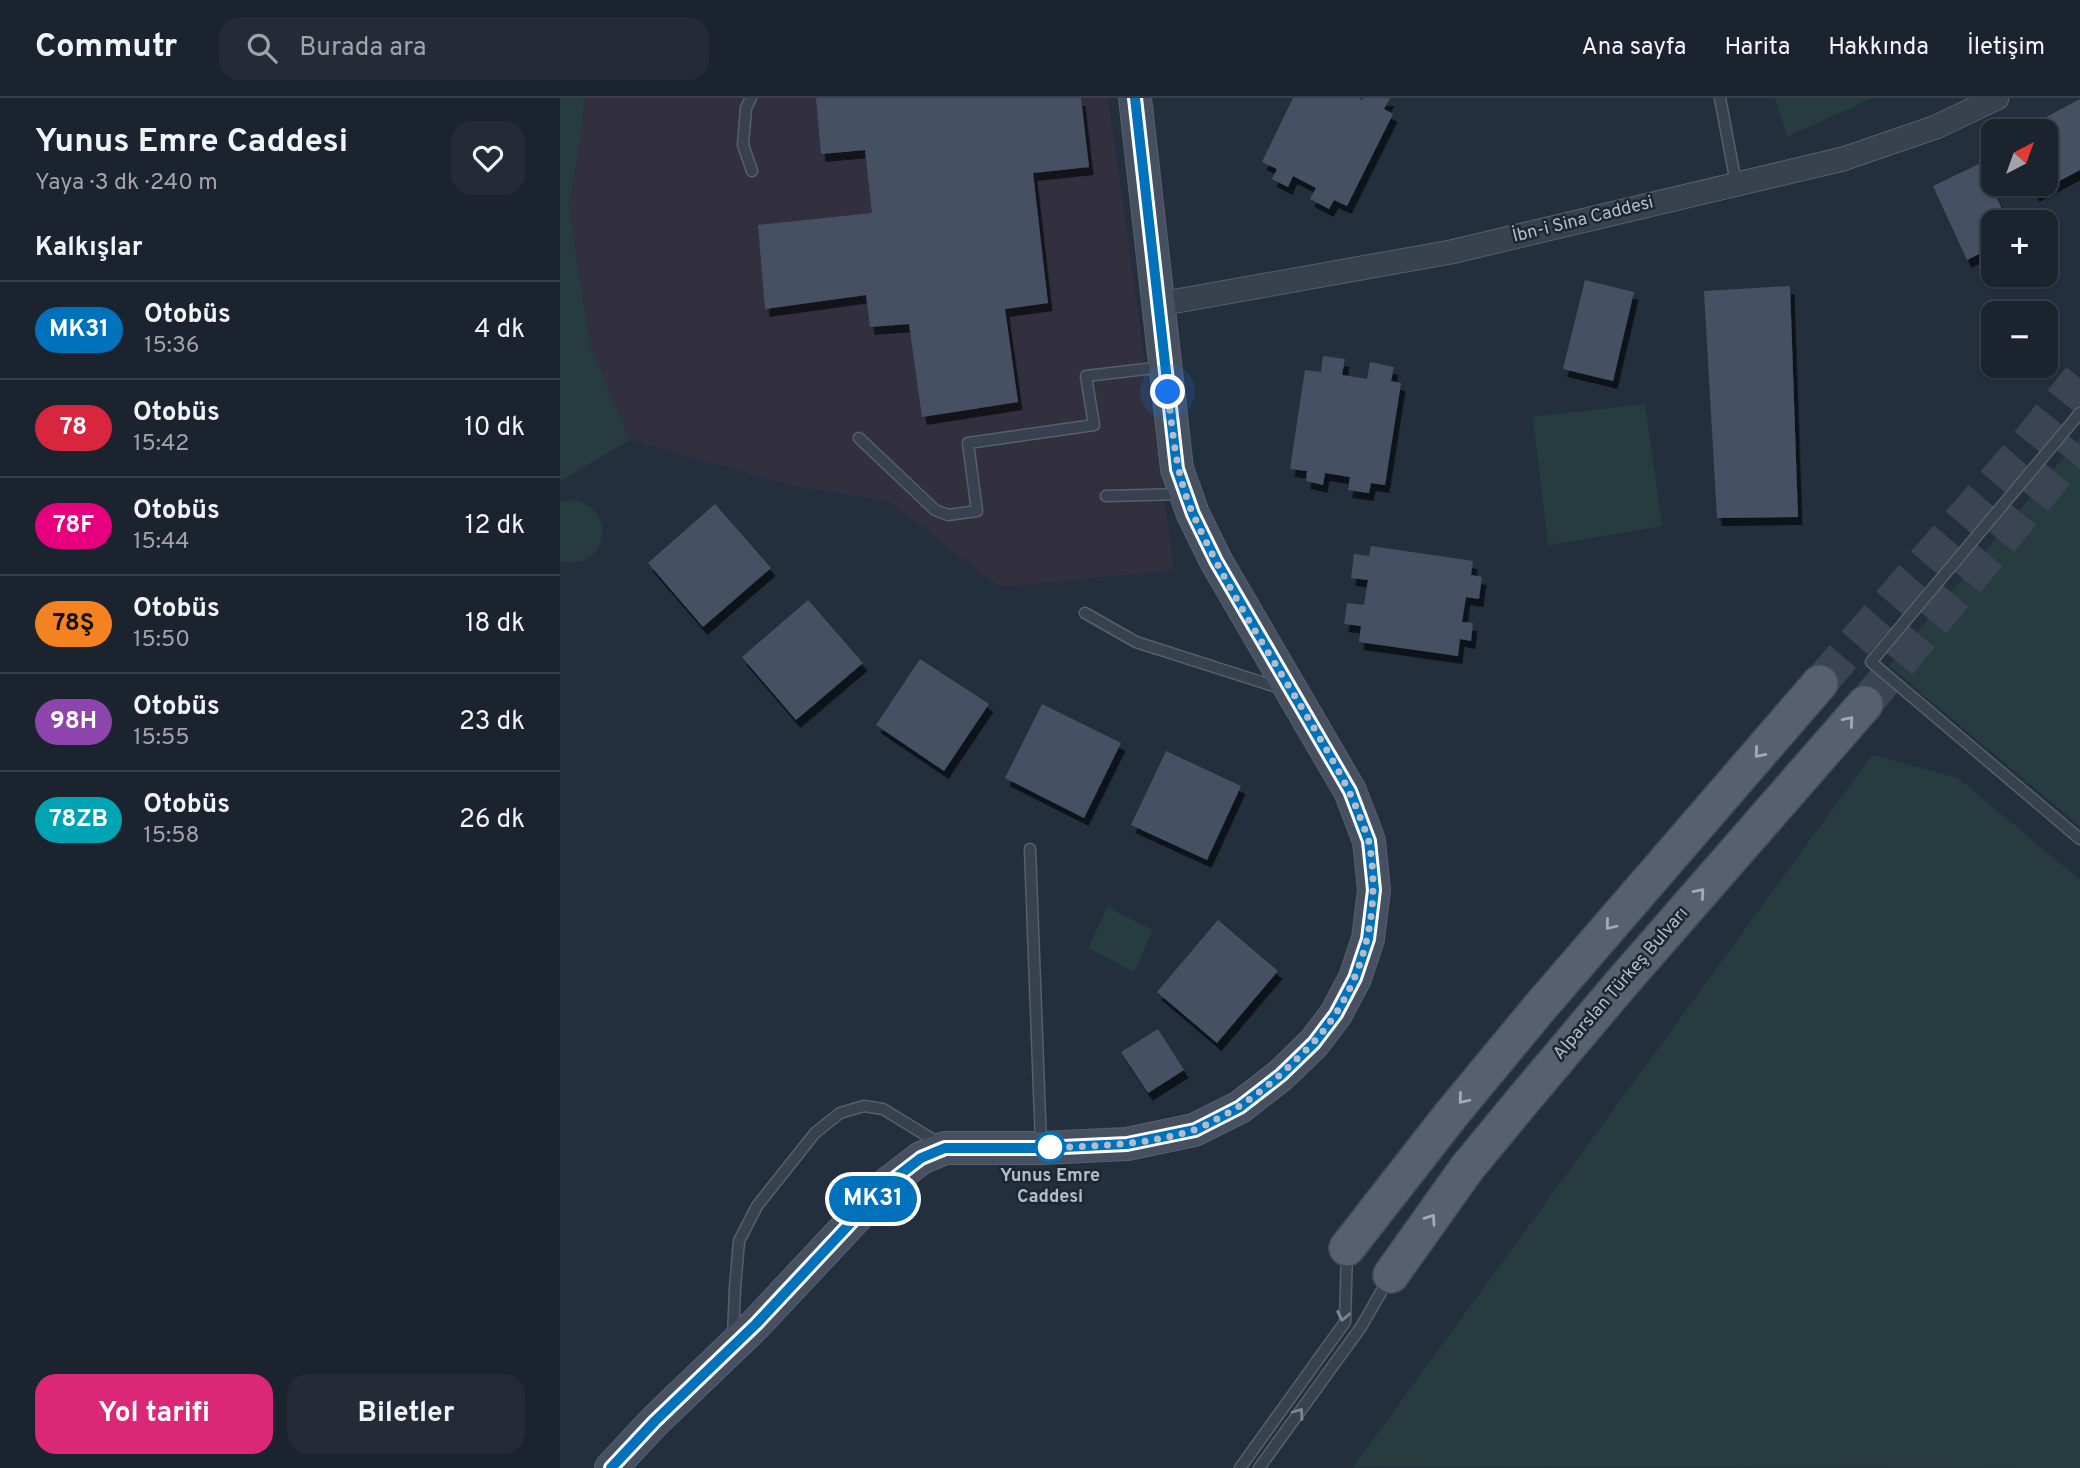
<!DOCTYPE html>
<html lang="tr">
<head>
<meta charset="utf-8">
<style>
	body { margin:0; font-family:Overpass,sans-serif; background:#242b36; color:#f1f3f6; height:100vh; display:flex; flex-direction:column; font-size:26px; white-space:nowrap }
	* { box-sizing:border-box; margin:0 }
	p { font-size:23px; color:#a0a4aa }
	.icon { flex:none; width:38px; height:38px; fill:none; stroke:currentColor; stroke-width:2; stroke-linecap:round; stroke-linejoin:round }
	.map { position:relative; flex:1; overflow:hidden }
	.side { display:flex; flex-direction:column; background:#1b232e; width:560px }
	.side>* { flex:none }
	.badge { padding:0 14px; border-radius:23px; font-size:24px; line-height:46px }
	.needle { width:46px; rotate:41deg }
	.controls { position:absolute; left:1421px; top:21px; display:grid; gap:14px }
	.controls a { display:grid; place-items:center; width:77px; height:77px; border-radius:14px; background:#1b232e; box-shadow:0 2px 5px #0004,0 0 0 2px #39404a; font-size:35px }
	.you { position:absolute; width:35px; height:35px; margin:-18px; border:5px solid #fff; border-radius:50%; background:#1a73e8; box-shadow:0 0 0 10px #1a73e833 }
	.map>.badge { position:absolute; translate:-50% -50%; box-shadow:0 0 0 4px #fff }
	h2 { padding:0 35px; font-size:26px; line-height:63px }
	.round { display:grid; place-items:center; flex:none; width:74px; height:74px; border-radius:21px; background:#242b36 }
	.head { display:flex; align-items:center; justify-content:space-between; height:119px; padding:0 35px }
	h1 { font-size:33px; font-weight:700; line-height:52px }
	.cta { display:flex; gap:14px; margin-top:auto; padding:14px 35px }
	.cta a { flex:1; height:80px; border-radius:21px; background:#db2777; color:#fff; font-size:28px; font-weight:700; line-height:80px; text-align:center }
	.cta a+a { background:#242b36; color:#f1f3f6 }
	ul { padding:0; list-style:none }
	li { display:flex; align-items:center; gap:21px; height:98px; padding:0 35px; border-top:2px solid #39404a }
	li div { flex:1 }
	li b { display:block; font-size:26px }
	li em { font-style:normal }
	li .badge { min-width:77px; font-weight:700; text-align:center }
	header { display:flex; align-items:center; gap:42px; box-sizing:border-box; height:98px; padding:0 35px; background:#1b232e; border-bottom:2px solid #39404a }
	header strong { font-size:33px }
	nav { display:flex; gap:38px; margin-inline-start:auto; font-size:24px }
	.search { width:490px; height:63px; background:#242b36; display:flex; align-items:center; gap:18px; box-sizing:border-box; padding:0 24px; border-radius:21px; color:#a0a4aa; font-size:26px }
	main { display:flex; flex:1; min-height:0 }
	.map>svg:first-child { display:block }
</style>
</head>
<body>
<header>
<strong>Commutr</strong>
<div class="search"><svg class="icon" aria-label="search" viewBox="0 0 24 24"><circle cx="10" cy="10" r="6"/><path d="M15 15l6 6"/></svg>Burada ara</div>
<nav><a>Ana sayfa</a><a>Harita</a><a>Hakkında</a><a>İletişim</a></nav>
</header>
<main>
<section class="side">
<div class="head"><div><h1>Yunus Emre Caddesi</h1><p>Yaya · 3 dk · 240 m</p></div><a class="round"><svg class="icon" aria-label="heart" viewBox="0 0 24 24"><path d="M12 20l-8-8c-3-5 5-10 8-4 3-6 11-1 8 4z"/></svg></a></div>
<h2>Kalkışlar</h2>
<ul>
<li><span class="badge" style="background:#0072bc;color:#fff">MK31</span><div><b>Otobüs</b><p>15:36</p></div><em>4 dk</em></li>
<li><span class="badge" style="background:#d7263d;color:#fff">78</span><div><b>Otobüs</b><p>15:42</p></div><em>10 dk</em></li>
<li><span class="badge" style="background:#e6007e;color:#fff">78F</span><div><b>Otobüs</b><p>15:44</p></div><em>12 dk</em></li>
<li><span class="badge" style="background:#f58220;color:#111">78Ş</span><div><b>Otobüs</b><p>15:50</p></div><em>18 dk</em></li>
<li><span class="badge" style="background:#8e44ad;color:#fff">98H</span><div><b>Otobüs</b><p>15:55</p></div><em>23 dk</em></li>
<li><span class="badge" style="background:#00a3b4;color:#fff">78ZB</span><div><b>Otobüs</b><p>15:58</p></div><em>26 dk</em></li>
</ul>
<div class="cta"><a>Yol tarifi</a><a>Biletler</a></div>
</section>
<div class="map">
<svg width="1520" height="1370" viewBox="0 0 1520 1370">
	<defs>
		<filter id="shadow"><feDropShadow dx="4.5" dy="8" stdDeviation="0" flood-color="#0009"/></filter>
	</defs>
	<rect width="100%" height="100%" fill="#242f3e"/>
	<path fill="#32303f" d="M25,0H548L614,472L440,489L328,403L231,387L70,342L30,247L9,108L20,45Z"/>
	<g fill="#263c3f">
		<path d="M0,0H25L20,45L9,108L30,247L70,342L0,383Z"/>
		<path d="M1215,0H1312L1227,39Z"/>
		<path d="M1085,306L1102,428L988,447L973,319Z"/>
		<path d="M1520,340V728L1329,568Z"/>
		<path d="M9,402C60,406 49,475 0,463V404Z"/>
		<path d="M1312,657L1398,680L1520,782V1370L793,1369Z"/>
		<path d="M547,809L593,832L574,874L528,850Z"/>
	</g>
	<g fill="#455162" filter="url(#shadow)">
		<path d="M256,0H521L529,69L473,75L488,205L445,211L458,304L362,319L349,226L310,229L306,197L205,211L198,127L312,115L305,52L261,56Z"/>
		<path d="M733,0H798L802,2L803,0H830L824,11L833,16L787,108L774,102L769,111L750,101L756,90L733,78L728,89L712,81L717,71L702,64Z"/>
		<path d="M1520,1V72L1475,96L1470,86H1486V33H1460Z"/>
		<path d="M1421,65L1448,124H1433V149L1407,162L1373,88Z"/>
		<path d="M1025,182L1074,194L1053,283L1003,271Z"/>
		<path d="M1230,188L1238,419L1157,420L1144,193Z"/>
		<path d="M763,258L785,261L782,277L807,281L810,264L834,269L831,283L841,285L825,387L811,385L809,395L788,392L790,379L765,375L763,387L746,383L747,373L730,371L745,272L761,274Z"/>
		<path d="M155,406L211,470L143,529L88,465Z"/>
		<path d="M811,448L913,463L911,477L922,479L919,501L906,499L902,524L913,525L911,543L900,541L898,558L799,544L801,528L784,526L787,505L804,507L808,482L791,480L794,456L809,458Z"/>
		<path d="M248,502L303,565L236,622L182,559Z"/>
		<path d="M360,561L429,606L384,673L316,627Z"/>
		<path d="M482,606L561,645L524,720L445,680Z"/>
		<path d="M606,653L681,688L647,762L571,727Z"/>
		<path d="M658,822L718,873L657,945L597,894Z"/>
		<path d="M598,931L624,972L588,995L561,954Z"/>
	</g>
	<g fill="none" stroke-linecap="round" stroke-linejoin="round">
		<g stroke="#3a4453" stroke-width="35" stroke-dasharray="35 18" stroke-linecap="butt">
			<path d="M1260,585L1463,351L1520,280"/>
			<path d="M1305,606L1520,347"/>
		</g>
		<defs>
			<g id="lane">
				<path d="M191,0L186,10L183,47L192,73"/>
				<path d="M1160,0L1176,85"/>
				<path d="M1520,315L1311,564L1520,741"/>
				<path d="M299,340L375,412L388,417L417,413L408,345L534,327L526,278L603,269"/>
				<path d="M546,398L623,396"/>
				<path d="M525,515L576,544L723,591"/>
				<path d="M470,751L481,1046"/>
				<path d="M173,1240L175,1190L179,1143L197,1108L255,1035L280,1015L304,1008L323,1011L380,1046"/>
				<path d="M680,1370L785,1224L787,1153"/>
				<path d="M699,1370L801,1229L828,1182"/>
			</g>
			<path id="street" d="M600,206L891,154L1283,61L1376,29L1437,0"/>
			<path id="secondary" d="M51,1370L95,1323L196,1226L326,1087L361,1060L385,1050H481L567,1046L634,1032L680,1009L721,977L754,945L776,916L795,880L808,841L814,792L809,743L790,693L656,463L633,416L617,371L575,0"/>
			<g id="primary">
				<path d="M787,1150L890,1018L981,908L1260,585"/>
				<path d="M831,1177L907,1070L969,995L1060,887L1305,606"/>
			</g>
		</defs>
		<use href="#lane" stroke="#565f6c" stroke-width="13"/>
		<use href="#street" stroke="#565f6c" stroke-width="25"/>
		<use href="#secondary" stroke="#565f6c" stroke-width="34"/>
		<use href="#primary" stroke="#414a57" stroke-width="38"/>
		<use href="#lane" stroke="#38414e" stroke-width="10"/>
		<use href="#street" stroke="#38414e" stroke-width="23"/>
		<use href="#secondary" stroke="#465061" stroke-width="32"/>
		<use href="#primary" stroke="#56606e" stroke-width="35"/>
	</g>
	<defs><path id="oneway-chevron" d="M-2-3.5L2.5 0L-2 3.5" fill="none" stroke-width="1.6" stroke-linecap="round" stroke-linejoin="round" transform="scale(1.75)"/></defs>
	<g stroke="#a1aab7">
		<use href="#oneway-chevron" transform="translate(1289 623) rotate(-49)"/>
		<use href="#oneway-chevron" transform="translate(1199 655) rotate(131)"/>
		<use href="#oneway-chevron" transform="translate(1140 795) rotate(-49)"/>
		<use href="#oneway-chevron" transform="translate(1050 827) rotate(130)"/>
		<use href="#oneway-chevron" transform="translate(903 1001) rotate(130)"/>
		<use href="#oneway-chevron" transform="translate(871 1121) rotate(-55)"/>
	</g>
	<g stroke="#7c8592">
		<use href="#oneway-chevron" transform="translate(783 1218) rotate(101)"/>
		<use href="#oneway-chevron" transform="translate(739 1315) rotate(-54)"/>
	</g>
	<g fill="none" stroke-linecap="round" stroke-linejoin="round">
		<defs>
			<path id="line" d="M51,1370L95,1323L196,1226L326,1087L361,1060L385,1050H481L567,1046L635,1032L680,1009L721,977L754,945L776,916L795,880L808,841L814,792L809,743L790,693L656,463L633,416L617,371L575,0"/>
		</defs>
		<use href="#line" stroke="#fff" stroke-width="16"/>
		<use href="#line" stroke="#0072bc" stroke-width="10"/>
		<path stroke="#b4bcc9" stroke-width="7" stroke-dasharray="0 12.6" d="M490,1049L481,1050C532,1048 585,1048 634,1032C642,1030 650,1024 657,1021C691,1004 718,980 745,953C800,900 823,818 809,744C807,736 803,727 800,719C788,687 771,660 754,630C713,561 667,492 634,418C616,379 613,337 608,294"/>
	</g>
	<circle fill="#fff" stroke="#0072bc" stroke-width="3.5" cx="490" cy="1049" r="14"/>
	<g text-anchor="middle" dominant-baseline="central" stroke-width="5" stroke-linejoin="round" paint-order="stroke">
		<g font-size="18" fill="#b4bcc9" stroke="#1d2633">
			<text transform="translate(1023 122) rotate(-14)">İbn-i Sina Caddesi</text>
			<text transform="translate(1061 886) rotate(-49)">Alparslan Türkeş Bulvarı</text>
		</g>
		<g font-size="18" font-weight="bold" fill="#b4bcc9" stroke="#1d2633">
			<text x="490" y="1078">Yunus Emre<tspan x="490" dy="21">Caddesi</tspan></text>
		</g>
	</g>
</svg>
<div class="controls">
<a><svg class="needle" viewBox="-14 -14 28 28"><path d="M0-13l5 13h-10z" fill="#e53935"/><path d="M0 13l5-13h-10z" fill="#a0a4aa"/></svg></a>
<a>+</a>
<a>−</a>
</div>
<div class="you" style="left:608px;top:294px"></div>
<b class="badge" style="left:313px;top:1101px;background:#0072bc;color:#fff">MK31</b>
</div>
</main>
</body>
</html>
